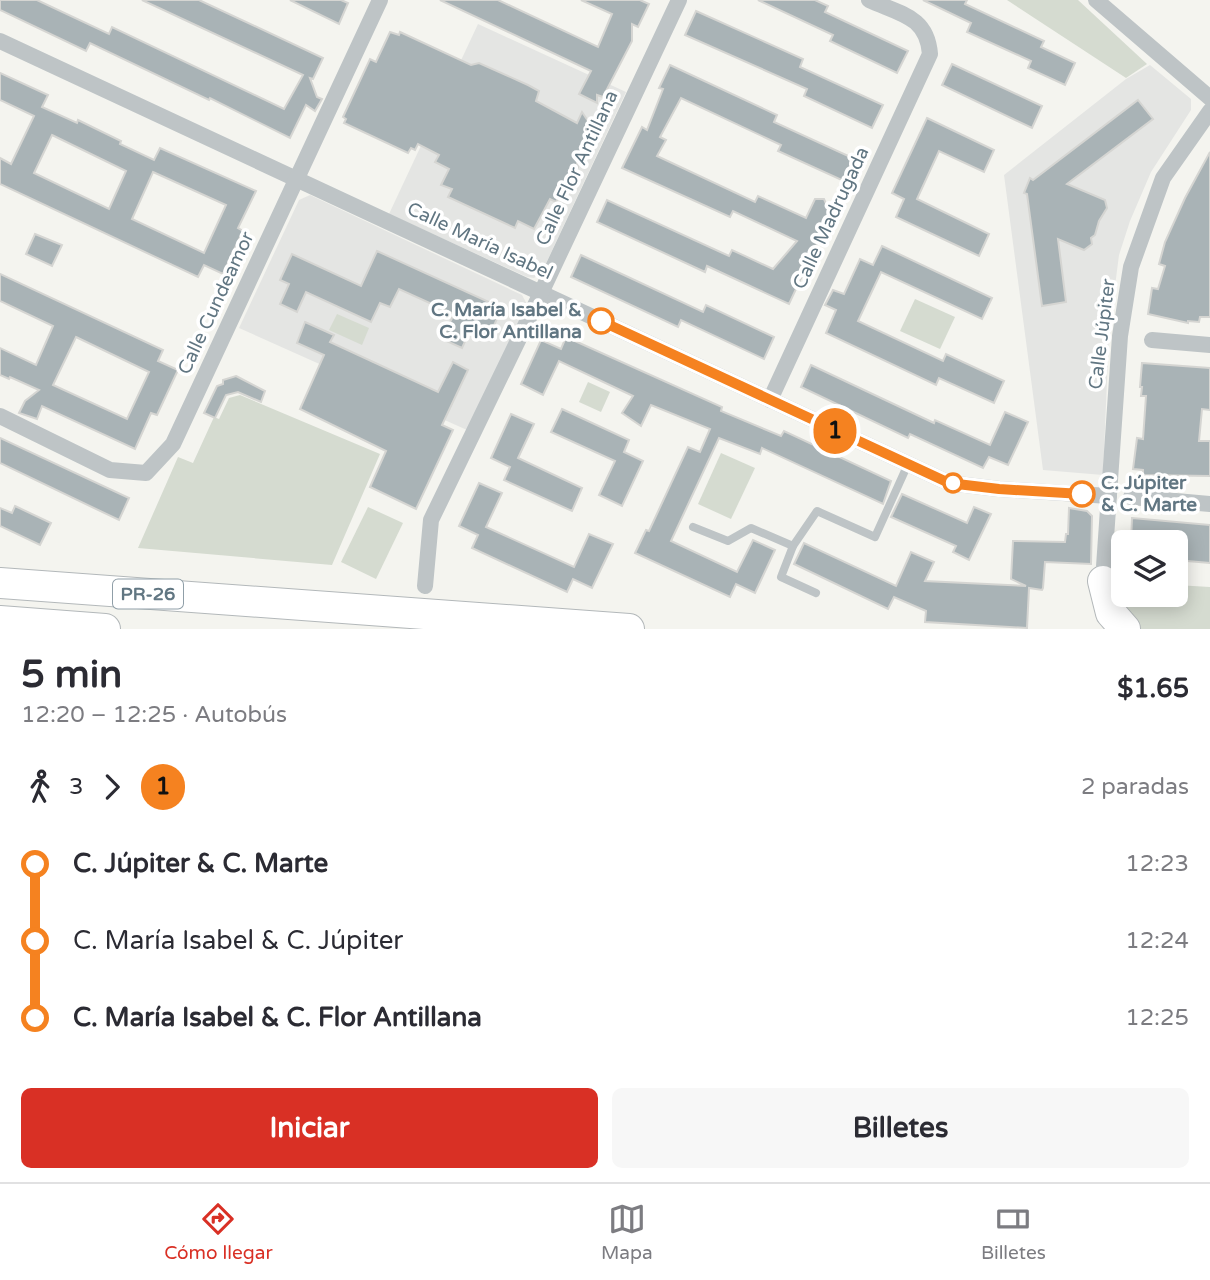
<!DOCTYPE html>
<html lang="es">
<head>
<meta charset="utf-8">
<style>
	body { margin:0; font-family:"Varela Round",sans-serif; background:#f7f7f7; color:#2b2b33; height:100vh; display:flex; flex-direction:column; font-size:26px; white-space:nowrap }
	* { box-sizing:border-box; margin:0 }
	p { font-size:23px; color:#7c7c81 }
	.icon { flex:none; width:38px; height:38px; fill:none; stroke:currentColor; stroke-width:2; stroke-linecap:round; stroke-linejoin:round }
	.map { position:relative; height:629px; overflow:hidden }
	.panel { display:flex; flex-direction:column; background:#fff; flex:1 }
	.panel>* { flex:none }
	.badge { padding:0 14px; border-radius:23px; font-size:24px; line-height:46px }
	.buttons { position:absolute; left:1111px; top:530px; display:grid; gap:14px }
	.buttons a { display:grid; place-items:center; width:77px; height:77px; border-radius:10px; background:#fff; box-shadow:0 4px 18px #0003; font-size:35px }
	.map>.badge { position:absolute; translate:-50% -50%; box-shadow:0 0 0 4px #fff }
	.legs { display:flex; align-items:center; gap:10px; height:77px; padding:0 21px; font-size:23px }
	.legs p { margin-inline-start:auto }
	.head { display:flex; align-items:center; justify-content:space-between; height:119px; padding:0 21px }
	h1 { font-size:38px; font-weight:800; line-height:52px }
	.action { display:flex; gap:14px; margin-top:auto; padding:14px 21px }
	.action a { flex:1; height:80px; border-radius:10px; background:#d93025; color:#fff; font-size:28px; font-weight:800; line-height:80px; text-align:center }
	.action a+a { background:#f7f7f7; color:#2b2b33 }
	ul { padding:0 21px; list-style:none }
	li { display:flex; align-items:center; gap:24px; height:77px; font-size:26px }
	li i { display:grid; place-items:center; width:10px; height:100%; margin:0 9px; background:currentColor }
	li i::after { content:''; width:18px; height:18px; margin:-9px; border:5px solid; border-radius:50%; background:#fff }
	li p { margin-inline-start:auto }
	li:first-child i { background:linear-gradient(#0000 50%,currentColor 0) }
	li:last-child i { background:linear-gradient(currentColor 50%,#0000 0) }
	.menu { display:flex; justify-content:space-around; align-items:center; height:98px; border-top:2px solid #e1e1e2; background:#fff; font-size:19px; color:#7c7c81 }
	.menu a { display:grid; justify-items:center; gap:4px }
	.menu .selected { color:#d93025 }
	.map>svg:first-child { display:block }
</style>
</head>
<body>
<div class="map">
<svg width="1210" height="629" viewBox="0 0 1210 629">
	<rect width="100%" height="100%" fill="#f4f4ef"/>
	<g fill="#e4e5e3">
		<path d="M478,24L626,92L542,272L534,278L527,277L389,214Z"/>
		<path d="M1150,65L1191,99V110L1151,172L1130,221L1119,255L1109,333L1103,475L1043,470L1004,175L1126,79Z"/>
		<path d="M310,195L522,295L528,306L467,430L239,328L299,200Z"/>
	</g>
	<g fill="#d5dbd0">
		<path d="M1007,0H1078L1147,64L1126,78Z"/>
		<path d="M915,299L955,317L940,349L900,331Z"/>
		<path d="M337,314L369,328L362,345L329,330Z"/>
		<path d="M588,382L610,392L601,412L579,402Z"/>
		<path d="M240,395L380,454L332,565L138,548L178,457L193,463L214,417L219,419L229,398Z"/>
		<path d="M721,453L755,468L731,519L698,504Z"/>
		<path d="M368,507L403,523L376,579L341,562Z"/>
		<path d="M1112,580L1123,581L1124,595H1176V585L1210,587V629H1134Z"/>
	</g>
	<g fill="#a9b3b6" stroke="#d5d5d2" stroke-width="2" fill-rule="evenodd">
		<path d="M0,0H37L109,34L112,27L284,109L303,75L142,0H199L323,58L313,79L310,78L317,97L322,99L315,111L306,105L290,138L210,98L209,100L90,43L86,51L0,10Z"/>
		<path d="M290,0H341L348,3L339,24Z"/>
		<path d="M440,0H498L598,47L612,14L581,0H640L649,4L638,27L632,24V41L603,97L597,95V103L579,94L591,71Z"/>
		<path d="M758,0H815L828,6L825,12L908,51L897,73L830,41L833,35Z"/>
		<path d="M923,0H967L965,4L1044,41L1041,47L1075,63L1065,85L1028,68L1031,61L967,32L971,23Z"/>
		<path d="M696,11L803,59L800,67L883,105L872,128L804,96L807,89L685,35Z"/>
		<path d="M390,32L399,35L400,32L471,65L479,63L528,85L539,91L536,101L577,123L582,112L590,124L585,134L592,138L580,156L577,164L578,167L566,190L561,192L556,202L550,199L534,229L518,221L515,228L448,197L452,189L441,185L449,169L435,162L439,155L418,144L415,150L411,148L408,153L344,123L346,119L343,117L370,59L376,62Z"/>
		<path d="M952,64L1042,106L1032,128L942,85Z"/>
		<path d="M670,65L777,115L774,122L857,160L846,182L778,151L781,145L681,98L660,137L666,140L657,156L755,202L758,196L806,218L815,199H824L830,213L822,226L825,227L789,304L707,266L705,272L597,222L607,200L729,256L732,250L773,269L797,241L733,211L730,217L622,168L642,127L647,130L663,89L659,88Z"/>
		<path d="M0,73L48,95L42,107L77,123L78,120L121,141L120,144L154,160L160,148L256,191L238,228L243,231L223,274L204,265L198,277L0,184V158L11,164L34,116L0,100ZM52,135L126,171L109,209L34,173ZM153,172L226,205L204,253L132,219Z"/>
		<path d="M1138,100L1153,119L1067,184L1105,200L1107,208L1099,221L1095,235L1091,238L1092,244L1084,250L1058,239L1066,302L1042,306L1027,194L1024,193L1030,178L1033,180Z"/>
		<path d="M927,118L994,150L984,172L939,151L917,199L989,234L979,256L896,217L904,199L892,193Z"/>
		<path d="M1210,152V317H1200L1199,322L1188,321V323L1148,314L1152,288L1158,289L1165,266L1159,264L1165,242L1185,198Z"/>
		<path d="M35,234L62,245L52,266L26,254Z"/>
		<path d="M882,246L992,298L982,319L881,272L858,321L943,361L946,354L1004,381L994,403L939,378L936,385L826,333L836,310L825,305L833,290L844,294L860,259L873,265Z"/>
		<path d="M377,251L502,308L491,332L473,324L462,348L442,339L454,314L399,289L390,307L380,303L371,322L306,292L297,312L280,304L289,284L280,280L292,254L361,286Z"/>
		<path d="M581,255L703,312L706,305L774,337L764,359L681,320L678,327L571,277Z"/>
		<path d="M0,274L163,350L158,361L178,370L157,415L151,413L135,449L42,406L37,419L19,413L25,401L39,390L10,377L9,379L0,375V348L36,365L53,326L0,301ZM76,337L149,372L127,419L53,385Z"/>
		<path d="M305,322L334,335L330,342L438,392L453,362L468,370L442,425L453,430L416,509L370,487L386,451L300,409L324,355L297,343Z"/>
		<path d="M566,337L722,407L721,411L781,436L784,431L891,481L883,504L762,448L760,454L719,438L671,541L737,572L753,540L775,550L755,593L736,584L730,597L635,553L646,530L649,531L688,447L700,452L710,429L651,405L641,426L622,413L633,396L559,361L543,395L521,384L541,340L561,349Z"/>
		<path d="M1142,363L1210,368V410L1202,409L1199,441H1210V476L1143,475V470L1133,469L1137,438L1143,439L1146,396H1141L1142,387H1140Z"/>
		<path d="M811,365L934,423L935,420L990,445L1005,412L1028,422L1008,465L989,457L983,468L910,434L908,438L801,387Z"/>
		<path d="M236,376L265,391L261,402L238,392L226,395L215,418L204,413L217,386L223,384V380Z"/>
		<path d="M562,409L629,440L624,452L643,461L622,506L599,495L615,461L551,432Z"/>
		<path d="M511,414L534,424L518,458L582,488L572,511L504,480L510,467L491,458Z"/>
		<path d="M0,438L129,498L119,520L0,463Z"/>
		<path d="M479,483L502,493L486,527L574,567L589,534L613,544L592,588L573,579L567,592L472,548L478,535L459,526Z"/>
		<path d="M902,494L967,523L974,507L991,514L969,560L953,552L956,546L891,517Z"/>
		<path d="M15,506L51,523L40,545L0,526V508L12,513Z"/>
		<path d="M1069,508L1087,511L1092,516L1091,564L1045,562L1043,588L1042,590L1029,588L1027,628L925,622L926,611L894,597L888,609L794,564L804,543L896,586L911,552L934,562L925,581L1026,586L1011,579L1013,541L1065,542L1066,534H1068Z"/>
		<path d="M1132,518L1210,525V563L1176,560V542H1131Z"/>
	</g>
	<g fill="none" stroke-linecap="round" stroke-linejoin="round">
		<defs>
			<g id="highway">
				<path d="M1103,581L1111,613L1125,629"/>
				<path d="M0,583L629,629"/>
				<path d="M0,621L105,629"/>
			</g>
		</defs>
		<use href="#highway" stroke="#b3b8ba" stroke-width="32"/>
		<g stroke="#bec4c6" stroke-width="8">
			<path d="M693,527L728,541L751,528L793,546L817,511L875,537L908,464"/>
			<path d="M793,546L781,577L816,593"/>
		</g>
		<g stroke="#bec4c6" stroke-width="16">
			<path d="M1096,0L1210,98"/>
			<path d="M0,41L949,483L999,489L1109,496"/>
			<path d="M1152,340L1210,345"/>
			<path d="M770,400L930,54C927,16 900,14 869,0"/>
			<path d="M0,416L110,470L146,473L173,444L380,0"/>
			<path d="M1131,497L1210,504"/>
			<path d="M1103,581L1120,336L1131,267L1163,178L1210,111"/>
			<path d="M425,586L431,520L541,293L679,0"/>
		</g>
		<use href="#highway" stroke="#fff" stroke-width="30"/>
	</g>
	<g fill="none" stroke-linecap="round" stroke-linejoin="round">
		<defs>
			<path id="line-1" d="M601,321L949,483L999,489L1082,494"/>
		</defs>
		<use href="#line-1" stroke="#fff" stroke-width="16"/>
		<use href="#line-1" stroke="#f58220" stroke-width="10"/>
	</g>
	<g fill="#fff" stroke="#f58220" stroke-width="3.5">
		<circle cx="601" cy="321" r="12"/>
		<circle cx="953" cy="483" r="9"/>
		<circle cx="1082" cy="494" r="12"/>
	</g>
	<g text-anchor="middle" dominant-baseline="central" stroke-width="7" stroke-linejoin="round" paint-order="stroke">
		<rect fill="#fff" stroke="#909fa8" stroke-width="2" x="113" y="579.5" width="70" height="29" rx="5"/>
		<g font-size="18" font-weight="bold" fill="#617682">
			<text x="148" y="594">PR-26</text>
		</g>
		<g font-size="19" fill="#617682" stroke="#fff">
			<text transform="translate(577 168) rotate(-65)">Calle Flor Antillana</text>
			<text transform="translate(831 218) rotate(-65)">Calle Madrugada</text>
			<text transform="translate(480 241) rotate(25)">Calle María Isabel</text>
			<text transform="translate(216 303) rotate(-65)">Calle Cundeamor</text>
			<text transform="translate(1102 334) rotate(-83)">Calle Júpiter</text>
		</g>
		<g font-size="19" font-weight="bold" fill="#617682" stroke="#fff" text-anchor="end">
			<text x="582" y="310">C. María Isabel &amp;<tspan x="582" dy="22">C. Flor Antillana</tspan></text>
			<text x="1101" y="483" text-anchor="start">C. Júpiter<tspan x="1101" dy="22">&amp; C. Marte</tspan></text>
		</g>
	</g>
</svg>
<div class="buttons">
<a><svg class="icon" aria-label="layers" viewBox="0 0 24 24"><path d="M12 4l9 5-9 5-9-5zM3 14l9 5 9-5"/></svg></a>
</div>
<b class="badge" style="left:835px;top:431px;background:#f58220;color:#111">1</b>
</div>
<section class="panel">
<div class="head"><div><h1>5 min</h1><p>12:20 – 12:25 · Autobús</p></div><b>$1.65</b></div>
<div class="legs"><svg class="icon" aria-label="walk" viewBox="0 0 24 24"><circle cx="13" cy="4" r="2"/><path d="M13 8l-2 6 4 7M11 14l-3 7M7 12l3-4h3l4 4"/></svg>3<svg class="icon" aria-label="forward" viewBox="0 0 24 24"><path d="M9 5l7 7-7 7"/></svg><b class="badge" style="background:#f58220;color:#111">1</b><p>2 paradas</p></div>
<ul>
<li><i style="color:#f58220"></i><b>C. Júpiter &amp; C. Marte</b><p>12:23</p></li>
<li><i style="color:#f58220"></i><span>C. María Isabel &amp; C. Júpiter</span><p>12:24</p></li>
<li><i style="color:#f58220"></i><b>C. María Isabel &amp; C. Flor Antillana</b><p>12:25</p></li>
</ul>
<div class="action"><a>Iniciar</a><a>Billetes</a></div>
</section>
<nav class="menu">
<a class="selected"><svg class="icon" aria-label="directions" viewBox="0 0 24 24"><path d="M12 3l9 9-9 9-9-9zM9 14v-3h6M13 9l2 2-2 2"/></svg>Cómo llegar</a>
<a><svg class="icon" aria-label="map" viewBox="0 0 24 24"><path d="M3 6l6-2 6 2 6-2v14l-6 2-6-2-6 2zM9 4v14M15 6v14"/></svg>Mapa</a>
<a><svg class="icon" aria-label="tickets" viewBox="0 0 24 24"><path d="M3 7h18v10H3zM15 7v10"/></svg>Billetes</a>
</nav>
</body>
</html>
